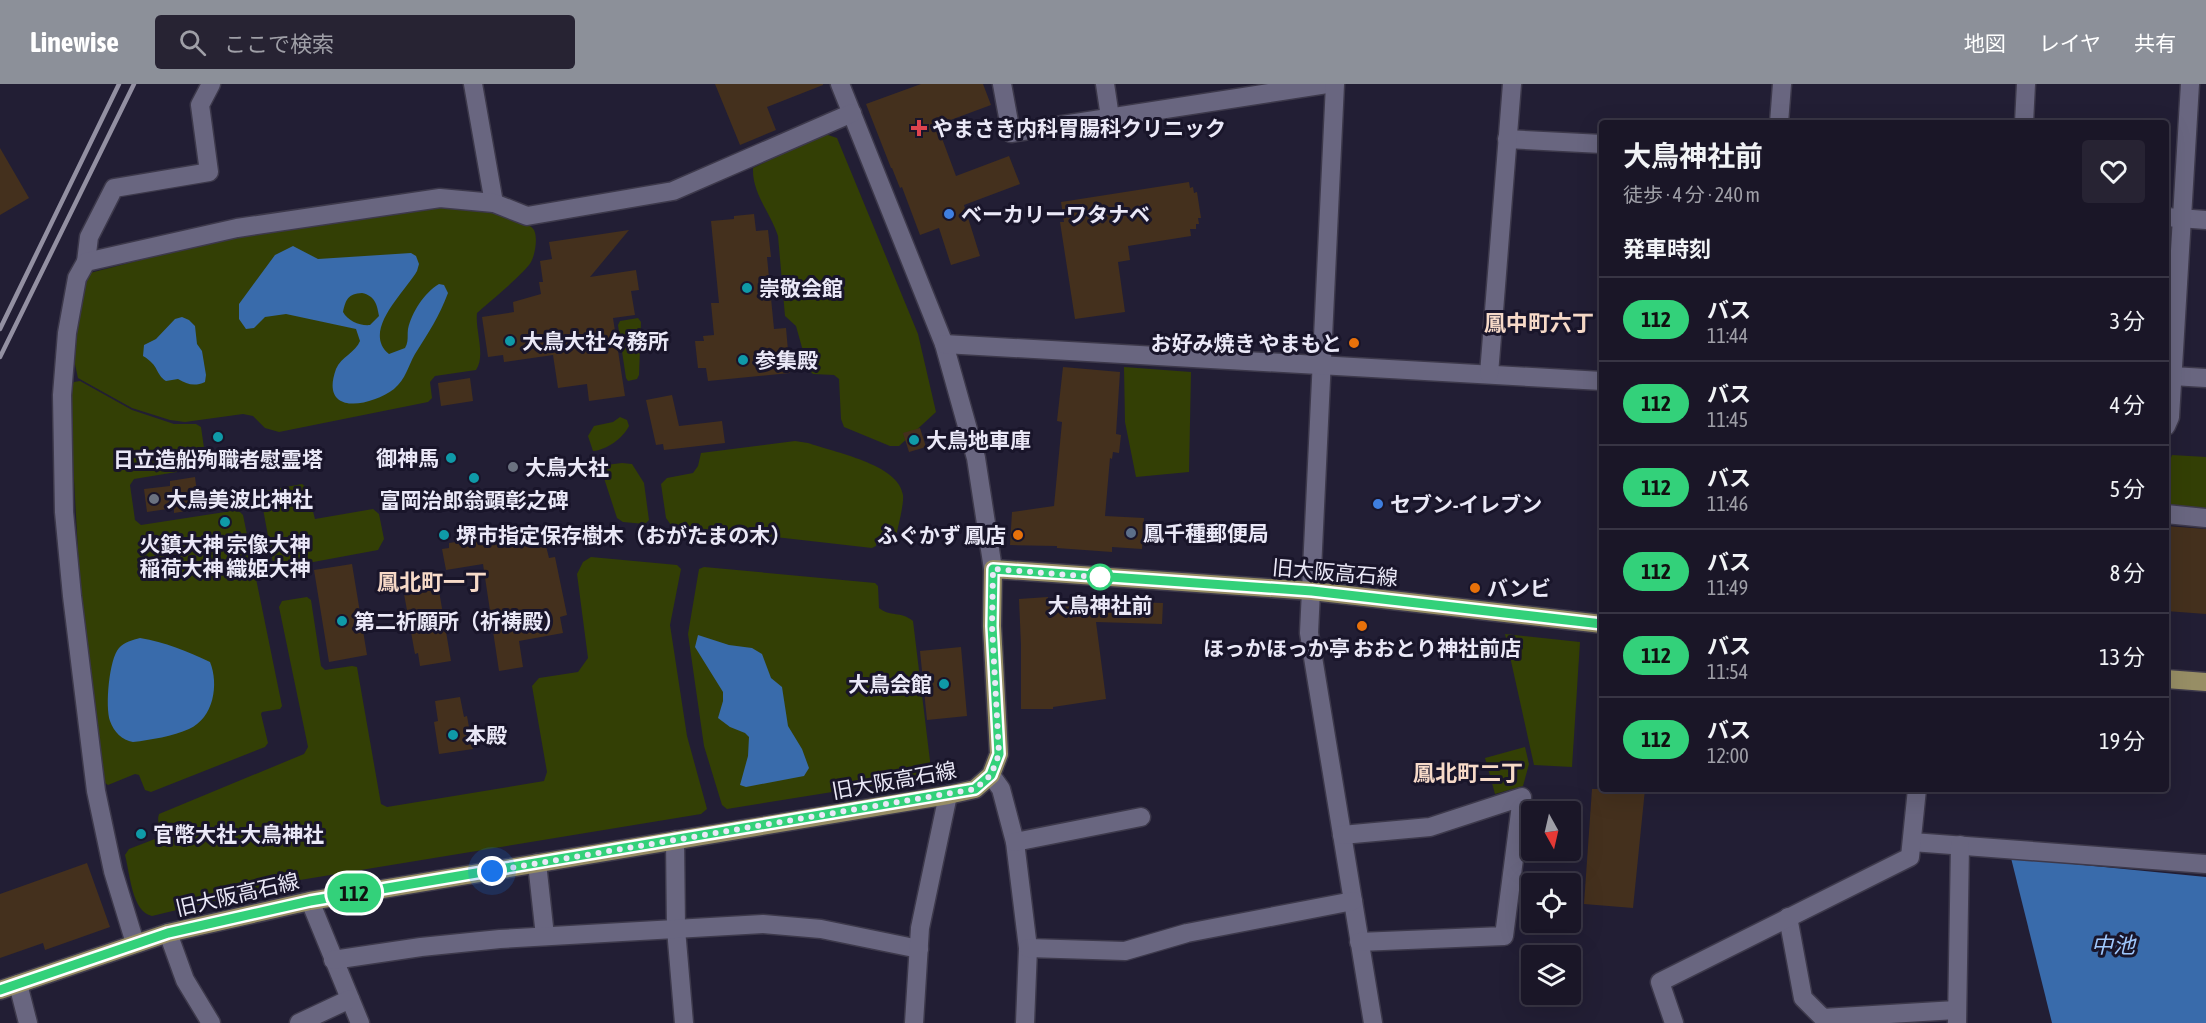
<!DOCTYPE html>
<html lang="ja">
<head>
<meta charset="utf-8">
<style>
	body { margin:0; font-family:"Asap Condensed","Noto Sans JP",sans-serif; background:#272333; color:#f1f3f6; height:100vh; display:flex; flex-direction:column; font-size:22px; white-space:nowrap }
	* { box-sizing:border-box; margin:0 }
	p { font-size:20px; color:#9f9fa7 }
	.icon { flex:none; width:33px; height:33px; fill:none; stroke:currentColor; stroke-width:2; stroke-linecap:round; stroke-linejoin:round }
	.map { position:relative; flex:1; overflow:hidden }
	.sheet { position:absolute; left:1599px; top:36px; width:570px; height:672px; display:flex; flex-direction:column; background:#1a1627; border-radius:6px; box-shadow:0 6px 24px #0002,0 0 0 2px #383544 }
	.sheet>* { flex:none }
	.badge { padding:0 12px; border-radius:20px; font-size:21px; line-height:39px }
	.needle { width:39px; rotate:172deg }
	.controls { position:absolute; left:1521px; top:717px; display:grid; gap:12px }
	.controls a { display:grid; place-items:center; width:60px; height:60px; border-radius:6px; background:#1a1627; box-shadow:0 6px 24px #0002,0 0 0 2px #383544; font-size:30px }
	.you { position:absolute; width:30px; height:30px; margin:-15px; border:4px solid #fff; border-radius:50%; background:#1a73e8; box-shadow:0 0 0 9px #1a73e833 }
	.map>.badge { position:absolute; translate:-50% -50%; box-shadow:0 0 0 3px #fff }
	h2 { padding:0 24px; font-size:22px; line-height:54px }
	.round { display:grid; place-items:center; flex:none; width:63px; height:63px; border-radius:6px; background:#272333 }
	.overview { display:flex; align-items:center; justify-content:space-between; height:102px; padding:0 24px }
	h1 { font-size:28px; font-weight:700; line-height:45px }
	ul { padding:0; list-style:none }
	li { display:flex; align-items:center; gap:18px; height:84px; padding:0 24px; border-top:2px solid #383544 }
	li div { flex:1 }
	li b { display:block; font-size:22px }
	li em { font-style:normal }
	li .badge { min-width:66px; font-weight:700; text-align:center }
	header { display:flex; align-items:center; gap:36px; box-sizing:border-box; height:84px; padding:0 30px; background:#8c9099; color:#fff }
	header strong { font-size:28px }
	nav { display:flex; gap:33px; margin-inline-start:auto; font-size:21px }
	.search { width:420px; height:54px; background:#272333; display:flex; align-items:center; gap:15px; box-sizing:border-box; padding:0 21px; border-radius:6px; color:#9f9fa7; font-size:22px }
	.map>svg:first-child { display:block }
</style>
</head>
<body>
<header>
<strong>Linewise</strong>
<div class="search"><svg class="icon" aria-label="search" viewBox="0 0 24 24"><circle cx="10" cy="10" r="6"/><path d="M15 15l6 6"/></svg>ここで検索</div>
<nav><a>地図</a><a>レイヤ</a><a>共有</a></nav>
</header>
<div class="map">
<svg width="2206" height="939" viewBox="0 0 2206 939">
	<rect width="100%" height="100%" fill="#221e34"/>
	<g fill="#333f05">
		<path d="M825,50L837,54L918,250L936,328L899,362H890L844,343L841,335L839,295L834,291L813,290L808,285L796,242L785,232L778,152C771,129 752,110 753,84Z"/>
		<path d="M446,122C463,124 525,131 534,146C538,154 535,171 531,178C526,188 488,219 477,229C475,247 486,271 476,286L435,292L430,298L432,314L428,318L279,348L265,344L253,332L243,330L185,338L170,336L132,324L78,294L74,276L81,199L86,190L199,161L287,144Z"/>
		<path d="M638,234L641,238L639,291L637,295L628,297L626,294L618,241L620,237Z"/>
		<path d="M1124,283L1191,288L1189,388L1136,393L1125,338Z"/>
		<path d="M80,297L132,326L174,340H196L201,343L206,378L201,384L134,395L130,401L135,436L141,441L238,426L243,431L282,622L280,625L262,628L261,630L268,659L265,663L151,708L145,706L139,691L135,690L108,701L105,699L80,503L69,305L74,298Z"/>
		<path d="M620,333L627,336L629,342C623,354 607,366 593,367L588,352L594,342L613,338Z"/>
		<path d="M795,357L808,359C833,368 899,380 903,411C904,421 898,442 896,453L877,456L876,462L872,464L671,441L666,434L661,400L667,394L693,389L698,382L701,369Z"/>
		<path d="M2172,371L2206,373V426L2166,423V387Z"/>
		<path d="M622,379L632,380L644,399L649,436L645,440L623,438L617,434L601,385L606,381Z"/>
		<path d="M302,400L307,404L315,435L373,425L379,430L384,455L378,466L281,484L273,479L261,414L265,407Z"/>
		<path d="M591,473L677,481L681,485L670,541L687,652L707,725L701,730L300,796L152,832C132,828 130,790 125,771L129,765L160,753C162,744 156,739 159,730L304,670L308,663L279,523L282,517L307,513L311,516L321,582L325,586L352,582L357,583L381,720L387,723L544,697L547,688L532,602L539,594L578,588L588,574L577,490L583,478Z"/>
		<path d="M704,483L875,499L878,502L879,524C890,533 901,527 913,537L931,685L926,693L727,725L722,721L704,662L688,550L699,485Z"/>
		<path d="M1505,550L1580,558L1572,683L1534,681Z"/>
		<path d="M1525,663L1529,680L1523,702L1495,710L1485,674Z"/>
	</g>
	<g fill="#396bab" fill-rule="evenodd">
		<path d="M293,162L318,175L411,169L416,172L419,180L417,187C405,208 361,247 389,270L405,264C409,257 407,252 408,245C412,228 424,209 439,200L444,201L448,209C439,233 429,248 415,270C408,282 406,295 394,305C370,323 319,332 336,285C341,273 356,268 360,257L356,245L286,230L265,233L254,244L246,245L239,235V220L275,171ZM362,209C375,212 377,220 379,232L370,241C360,242 348,237 343,228C346,215 348,210 362,209Z"/>
		<path d="M182,233L189,236L195,242L197,260L202,267L206,291L205,298C194,303 187,300 178,295L166,297C155,290 160,282 143,272L144,261L156,255L175,235Z"/>
		<path d="M698,551L729,561L752,564L762,570L771,594L782,603L788,642L802,665L809,684L804,692L746,703L740,701L748,672L749,653L745,649L730,643L718,634L723,617V608L695,563Z"/>
		<path d="M140,554C165,558 187,567 210,578C219,600 214,634 189,645C173,652 151,656 133,658C122,656 114,648 110,637C105,623 109,575 119,564C124,558 133,556 140,554Z"/>
		<path d="M2011,774L2206,793V939H2052Z"/>
	</g>
	<g fill="#44301d">
		<path d="M715,0H823V1L767,23L776,46L740,61Z"/>
		<path d="M921,0H983L991,21L937,41L956,92L1009,72L1020,100L964,121L980,172L951,181L939,144L920,151L902,103L900,104L892,84H891L866,20Z"/>
		<path d="M0,64L29,114L0,131Z"/>
		<path d="M1189,98L1190,104L1193,103L1194,109L1197,108L1201,134H1198L1199,140H1196V145H1190L1191,152L1128,162L1130,176L1118,178L1125,228L1075,235L1060,138H1064L1061,118Z"/>
		<path d="M754,130L756,147L768,146L771,173H767L774,245L786,244L790,289L708,297L706,284H698L695,257H704L703,252L714,251L711,219H719L711,137L734,135V132Z"/>
		<path d="M629,146L590,193L636,186L639,206L631,207L635,231L613,234L625,312L589,317L587,300L558,304L553,271L504,278L503,271L488,273L482,233L514,228L513,218L541,210L539,198H543L540,177L552,175L549,158Z"/>
		<path d="M1063,283L1120,288L1116,350L1121,351L1119,369L1113,368L1112,375L1110,374L1105,432L1144,434L1142,465L1112,463V468L1057,464V462L1010,461L1012,428L1054,422L1062,338L1057,337Z"/>
		<path d="M470,294L473,317L441,322L438,299Z"/>
		<path d="M672,311L679,342L722,337L725,359L664,366L663,360L656,361L646,316Z"/>
		<path d="M920,344L926,363L909,368L903,349Z"/>
		<path d="M195,393L199,425L174,429V424L147,428L144,405L170,402V397Z"/>
		<path d="M2166,442L2206,445V530L2166,527Z"/>
		<path d="M483,454L484,462L535,454L537,464L546,462L549,474L555,473L567,531L560,533L563,549L519,557L523,583L499,587L483,480L446,486L442,465L449,464V459Z"/>
		<path d="M352,480L367,571L329,578L314,486Z"/>
		<path d="M438,501L451,577L420,582L418,569L415,570L404,510L413,508V504Z"/>
		<path d="M1048,513V516L1094,515V517L1163,519L1162,540L1096,538L1106,615L1053,623V625H1021V561L1019,515Z"/>
		<path d="M961,563L967,632L927,636L920,567Z"/>
		<path d="M460,613L464,633L467,632L473,665L439,670L434,638L438,637L435,617Z"/>
		<path d="M1592,705H1645L1633,824L1584,820Z"/>
		<path d="M87,779L110,843L45,866L43,859L0,874V810Z"/>
	</g>
	<g fill="none" stroke-linecap="round" stroke-linejoin="round">
		<defs>
			<g id="minor">
				<path d="M473,0L494,119"/>
				<path d="M840,0L944,260L976,374L993,485"/>
				<path d="M1002,0L1011,49L1327,0"/>
				<path d="M1105,0L1110,33"/>
				<path d="M1335,0L1309,549L1373,939"/>
				<path d="M1779,39L1782,0"/>
				<path d="M2024,39L2026,0"/>
				<path d="M1507,55L1602,60"/>
				<path d="M2166,133L2206,136"/>
				<path d="M86,178L89,153L114,104L209,88L200,21L211,0"/>
				<path d="M944,260L1602,297"/>
				<path d="M1489,290L1512,0"/>
				<path d="M2172,292L2206,294"/>
				<path d="M2166,342L2170,333L2190,0"/>
				<path d="M2166,430L2206,434"/>
				<path d="M991,691L1001,705L1015,758L1028,864L1025,939"/>
				<path d="M1342,751L1430,743L1522,713L1504,852L1359,858"/>
				<path d="M675,756L676,845L684,939"/>
				<path d="M1015,758L1141,733"/>
				<path d="M1912,758L2206,780"/>
				<path d="M537,779L545,852"/>
				<path d="M310,817L360,939"/>
				<path d="M1788,833L1803,914L1823,934L1956,926"/>
				<path d="M168,849L185,896L211,939"/>
				<path d="M135,859L113,787L96,707L72,512L64,428L62,311L67,249L77,194L86,178L237,144L440,114L494,119L527,132L673,107L852,29"/>
				<path d="M1028,864L1125,867L1187,849L1353,817"/>
				<path d="M333,876L421,863L500,855L763,840L821,845L919,865"/>
				<path d="M18,900L28,939"/>
				<path d="M299,939L350,915"/>
				<path d="M914,939L920,844L948,711"/>
				<path d="M1674,939L1660,898L1910,773L1917,705"/>
				<path d="M1957,939L1960,761"/>
			</g>
			<g id="major">
				<path d="M2166,595L2206,598"/>
				<path d="M0,906L168,849L310,817L948,711L975,705L991,691L999,670L992,542L993,485L1312,507L1602,540"/>
			</g>
		</defs>
		<use href="#minor" stroke="#3d394b" stroke-width="21"/>
		<use href="#major" stroke="#3d394b" stroke-width="21"/>
		<use href="#minor" stroke="#696680" stroke-width="18"/>
		<use href="#major" stroke="#978e65" stroke-width="18"/>
		<g stroke="#9390a2" stroke-width="4.5">
			<path d="M0,245L119,0"/>
			<path d="M0,273L134,0"/>
		</g>
	</g>
	<g fill="none" stroke-linecap="round" stroke-linejoin="round">
		<defs>
			<path id="line" d="M0,906L168,849L310,817L975,705L991,691L999,670L992,542L993,485L1312,507L1602,540"/>
		</defs>
		<use href="#line" stroke="#fff" stroke-width="14"/>
		<use href="#line" stroke="#33d17a" stroke-width="9"/>
		<path stroke="#eae8f7" stroke-width="6" stroke-dasharray="0 10.8" d="M492,787L975,705L991,691L999,670L992,542L993,485L1109,494L1100,493"/>
	</g>
	<path fill="#e0444e" stroke="#19152a" stroke-width="2" d="M916 35h6v6h6v6h-6v6h-6v-6h-6v-6h6z"/>
	<g fill="#3f7fe0" stroke="#19152a" stroke-width="2">
		<circle cx="949" cy="130" r="6"/>
		<circle cx="1378" cy="420" r="6"/>
	</g>
	<g fill="#0f9aa8" stroke="#19152a" stroke-width="2">
		<circle cx="747" cy="204" r="6"/>
		<circle cx="510" cy="257" r="6"/>
		<circle cx="743" cy="276" r="6"/>
		<circle cx="218" cy="353" r="6"/>
		<circle cx="914" cy="356" r="6"/>
		<circle cx="451" cy="374" r="6"/>
		<circle cx="474" cy="394" r="6"/>
		<circle cx="225" cy="438" r="6"/>
		<circle cx="444" cy="451" r="6"/>
		<circle cx="342" cy="537" r="6"/>
		<circle cx="944" cy="600" r="6"/>
		<circle cx="453" cy="651" r="6"/>
		<circle cx="141" cy="750" r="6"/>
	</g>
	<g fill="#e8710a" stroke="#19152a" stroke-width="2">
		<circle cx="1354" cy="259" r="6"/>
		<circle cx="1018" cy="451" r="6"/>
		<circle cx="1475" cy="504" r="6"/>
		<circle cx="1362" cy="542" r="6"/>
	</g>
	<g fill="#6b7280" stroke="#19152a" stroke-width="2">
		<circle cx="513" cy="383" r="6"/>
		<circle cx="154" cy="415" r="6"/>
	</g>
	<circle fill="#5c6f8a" stroke="#19152a" stroke-width="2" cx="1131" cy="449" r="6"/>
	<circle fill="#fff" stroke="#33d17a" stroke-width="3" cx="1100" cy="493" r="12"/>
	<g text-anchor="middle" dominant-baseline="central" stroke-width="6" stroke-linejoin="round" paint-order="stroke">
		<g font-size="21" font-weight="bold" fill="#eae8f7" stroke="#19152a" text-anchor="start">
			<text x="932" y="44">やまさき内科胃腸科クリニック</text>
			<text x="961" y="130">ベーカリーワタナベ</text>
			<text x="759" y="204">崇敬会館</text>
			<text x="522" y="257">大鳥大社々務所</text>
			<text x="1342" y="259" text-anchor="end">お好み焼き やまもと</text>
			<text x="755" y="276">参集殿</text>
			<text x="926" y="356">大鳥地車庫</text>
			<text x="439" y="374" text-anchor="end">御神馬</text>
			<text x="218" y="375" text-anchor="middle">日立造船殉職者慰霊塔</text>
			<text x="525" y="383">大鳥大社</text>
			<text x="166" y="415">大鳥美波比神社</text>
			<text x="474" y="416" text-anchor="middle">富岡治郎翁顕彰之碑</text>
			<text x="1390" y="420">セブン-イレブン</text>
			<text x="1143" y="449">鳳千種郵便局</text>
			<text x="456" y="451">堺市指定保存樹木（おがたまの木）</text>
			<text x="1006" y="451" text-anchor="end">ふぐかず 鳳店</text>
			<text x="225" y="460" text-anchor="middle">火鎮大神 宗像大神<tspan x="225" dy="24">稲荷大神 織姫大神</tspan></text>
			<text x="1487" y="504">バンビ</text>
			<text x="354" y="537">第二祈願所（祈祷殿）</text>
			<text x="1362" y="564" text-anchor="middle">ほっかほっか亭 おおとり神社前店</text>
			<text x="932" y="600" text-anchor="end">大鳥会館</text>
			<text x="465" y="651">本殿</text>
			<text x="153" y="750">官幣大社 大鳥神社</text>
		</g>
		<g font-size="21" fill="#eae8f7" stroke="#19152a">
			<text transform="translate(1335 488) rotate(5)">旧大阪高石線</text>
			<text transform="translate(894 696) rotate(-10)">旧大阪高石線</text>
			<text transform="translate(237 810) rotate(-13)">旧大阪高石線</text>
		</g>
		<g font-size="21" font-weight="bold" fill="#eae8f7" stroke="#19152a">
			<text x="1100" y="521">大鳥神社前</text>
		</g>
		<g font-size="22" font-weight="bold" fill="#f7dac8" stroke="#19152a">
			<text x="1539" y="239">鳳中町六丁</text>
			<text x="432" y="498">鳳北町一丁</text>
			<text x="1468" y="689">鳳北町二丁</text>
		</g>
		<g font-size="22" font-style="italic" fill="#a0c8fd" stroke="#19152a">
			<text x="2113" y="861">中池</text>
		</g>
	</g>
</svg>
<div class="controls">
<a><svg class="needle" viewBox="-14 -14 28 28"><path d="M0-13l5 13h-10z" fill="#e53935"/><path d="M0 13l5-13h-10z" fill="#9f9fa7"/></svg></a>
<a><svg class="icon" aria-label="locate" viewBox="0 0 24 24"><circle cx="12" cy="12" r="6"/><path d="M12 2v4M12 18v4M2 12h4M18 12h4"/></svg></a>
<a><svg class="icon" aria-label="layers" viewBox="0 0 24 24"><path d="M12 4l9 5-9 5-9-5zM3 14l9 5 9-5"/></svg></a>
</div>
<div class="you" style="left:492px;top:787px"></div>
<b class="badge" style="left:354px;top:809px;background:#33d17a;color:#111">112</b>
<section class="sheet">
<div class="overview"><div><h1>大鳥神社前</h1><p>徒歩 · 4 分 · 240 m</p></div><a class="round"><svg class="icon" aria-label="heart" viewBox="0 0 24 24"><path d="M12 20l-8-8c-3-5 5-10 8-4 3-6 11-1 8 4z"/></svg></a></div>
<h2>発車時刻</h2>
<ul>
<li><span class="badge" style="background:#33d17a;color:#111">112</span><div><b>バス</b><p>11:44</p></div><em>3 分</em></li>
<li><span class="badge" style="background:#33d17a;color:#111">112</span><div><b>バス</b><p>11:45</p></div><em>4 分</em></li>
<li><span class="badge" style="background:#33d17a;color:#111">112</span><div><b>バス</b><p>11:46</p></div><em>5 分</em></li>
<li><span class="badge" style="background:#33d17a;color:#111">112</span><div><b>バス</b><p>11:49</p></div><em>8 分</em></li>
<li><span class="badge" style="background:#33d17a;color:#111">112</span><div><b>バス</b><p>11:54</p></div><em>13 分</em></li>
<li><span class="badge" style="background:#33d17a;color:#111">112</span><div><b>バス</b><p>12:00</p></div><em>19 分</em></li>
</ul>
</section>
</div>
</body>
</html>
